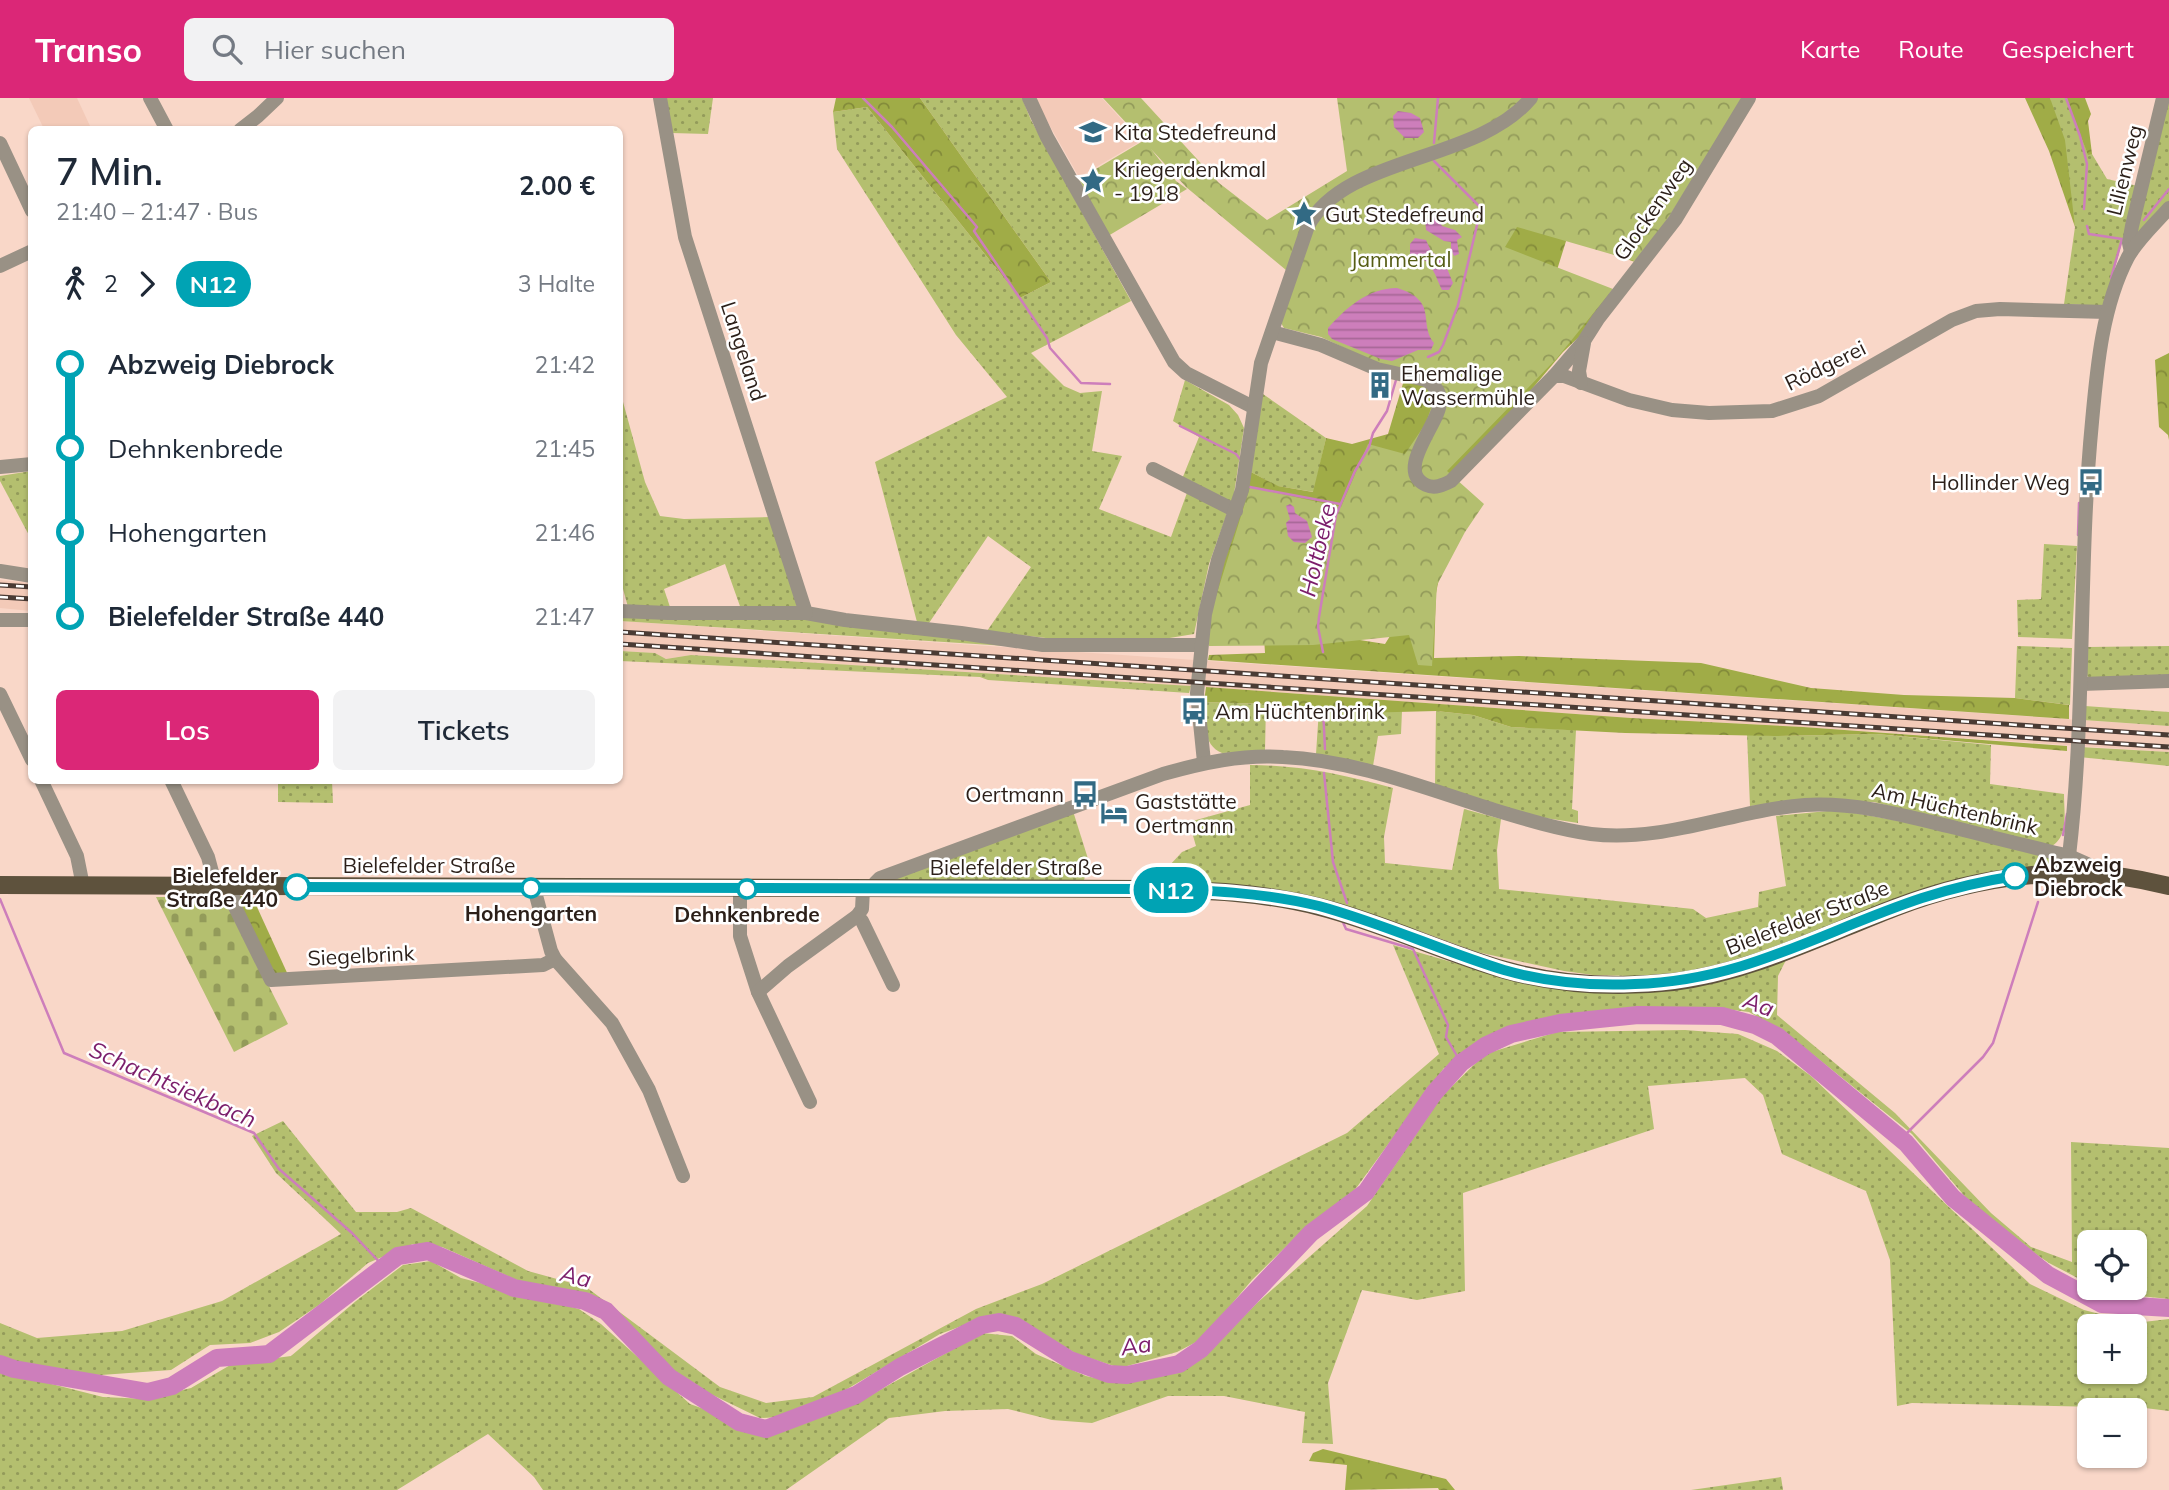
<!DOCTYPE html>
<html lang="de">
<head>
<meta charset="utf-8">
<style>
	body { margin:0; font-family:Mulish,sans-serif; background:#f2f2f3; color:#1f2937; height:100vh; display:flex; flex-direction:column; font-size:26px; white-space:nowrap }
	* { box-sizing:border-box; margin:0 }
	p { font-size:23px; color:#747a83 }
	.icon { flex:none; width:38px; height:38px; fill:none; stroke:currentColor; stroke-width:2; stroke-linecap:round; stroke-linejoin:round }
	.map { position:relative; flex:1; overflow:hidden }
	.details { position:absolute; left:28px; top:28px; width:595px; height:658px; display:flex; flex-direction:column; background:#fff; border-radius:10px; box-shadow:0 2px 5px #0004 }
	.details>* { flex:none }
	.badge { padding:0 14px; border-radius:23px; font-size:24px; line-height:46px }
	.controls { position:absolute; left:2077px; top:1132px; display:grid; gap:14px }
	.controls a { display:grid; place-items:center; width:70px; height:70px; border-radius:10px; background:#fff; box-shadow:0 2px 5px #0004; font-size:35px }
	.map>.badge { position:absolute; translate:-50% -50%; box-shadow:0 0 0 4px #fff }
	.legs { display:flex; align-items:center; gap:10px; height:77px; padding:0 28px; font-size:23px }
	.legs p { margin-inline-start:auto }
	.head { display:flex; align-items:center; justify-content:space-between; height:119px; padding:0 28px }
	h1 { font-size:38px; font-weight:600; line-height:52px }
	.primary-button { display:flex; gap:14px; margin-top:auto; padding:14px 28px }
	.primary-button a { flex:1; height:80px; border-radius:10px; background:#db2777; color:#fff; font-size:28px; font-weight:600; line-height:80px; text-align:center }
	.primary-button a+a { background:#f2f2f3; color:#1f2937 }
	ul { padding:0 28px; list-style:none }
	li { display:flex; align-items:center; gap:24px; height:84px; font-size:26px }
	li i { display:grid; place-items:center; width:10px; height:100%; margin:0 9px; background:currentColor }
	li i::after { content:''; width:18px; height:18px; margin:-9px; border:5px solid; border-radius:50%; background:#fff }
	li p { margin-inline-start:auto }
	li:first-child i { background:linear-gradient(#0000 50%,currentColor 0) }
	li:last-child i { background:linear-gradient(currentColor 50%,#0000 0) }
	header { display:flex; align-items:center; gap:42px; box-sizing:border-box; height:98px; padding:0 35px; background:#db2777; color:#fff }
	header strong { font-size:33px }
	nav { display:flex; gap:38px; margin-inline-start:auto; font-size:24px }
	.search { width:490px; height:63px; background:#f2f2f3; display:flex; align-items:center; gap:18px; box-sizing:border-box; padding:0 24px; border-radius:10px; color:#747a83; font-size:26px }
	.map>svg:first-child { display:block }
</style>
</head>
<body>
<header>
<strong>Transo</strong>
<div class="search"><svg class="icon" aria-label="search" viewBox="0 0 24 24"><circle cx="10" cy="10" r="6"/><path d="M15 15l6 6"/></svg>Hier suchen</div>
<nav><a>Karte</a><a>Route</a><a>Gespeichert</a></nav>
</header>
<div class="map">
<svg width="2169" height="1392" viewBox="0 0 2169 1392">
	<defs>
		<pattern id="grass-dots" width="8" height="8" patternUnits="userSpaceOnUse" patternTransform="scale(1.75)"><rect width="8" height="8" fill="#b4bf6f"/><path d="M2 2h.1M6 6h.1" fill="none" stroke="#939b5a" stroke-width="1.8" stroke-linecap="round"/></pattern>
		<pattern id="forest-crowns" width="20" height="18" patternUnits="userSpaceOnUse" patternTransform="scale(1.75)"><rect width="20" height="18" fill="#a0ac47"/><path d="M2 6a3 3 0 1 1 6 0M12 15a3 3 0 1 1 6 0" fill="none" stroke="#838b3a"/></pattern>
		<pattern id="cemetery-stones" width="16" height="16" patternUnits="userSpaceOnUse" patternTransform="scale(1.75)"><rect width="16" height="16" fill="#b4bf6f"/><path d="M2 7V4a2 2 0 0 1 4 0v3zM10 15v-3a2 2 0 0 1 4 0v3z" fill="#939b5a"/></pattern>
		<pattern id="park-crowns" width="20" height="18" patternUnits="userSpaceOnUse" patternTransform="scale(1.75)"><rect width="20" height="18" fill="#b4bf6f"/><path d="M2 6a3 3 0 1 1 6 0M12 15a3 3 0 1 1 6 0" fill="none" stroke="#939b5a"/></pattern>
		<pattern id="water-rules" width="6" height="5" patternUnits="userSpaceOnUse" patternTransform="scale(1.75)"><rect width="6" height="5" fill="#cd7ebb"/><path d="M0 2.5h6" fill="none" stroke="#a76797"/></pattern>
	</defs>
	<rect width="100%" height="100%" fill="#f9d7c8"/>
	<g fill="#f3cab8">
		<path d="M29,0H77L90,28L83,31H44Z"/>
		<path d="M1034,0H1102L1141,43L1079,79Z"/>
		<path d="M0,482L31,485V513L0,510Z"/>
		<path d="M620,523L2169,628V654L1803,629L1631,620L1206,589L691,557L666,561L654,555L620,553Z"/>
	</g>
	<g fill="url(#grass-dots)" fill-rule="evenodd">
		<path d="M663,0H713L708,36L671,35Z"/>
		<path d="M920,0H1022L1031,22L1131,203L1031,255L1064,288L1080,295L1102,293L1092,353L1122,358L1099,411L1171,439L1188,392L1182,381L1199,339L1173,323L1185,282L1229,307L1238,317L1244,330L1234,396L1209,466L1194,536L1145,544L1088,545L987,533L1031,469L988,438L929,525L917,524L875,364L1007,299L956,237L837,51L833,14L867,9L1020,200L1051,184Z"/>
		<path d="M2050,0H2066L2088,56H2092L2107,81L2138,88L2104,208L2064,206L2075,129Z"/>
		<path d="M2169,0V104L2132,145Z"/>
		<path d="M620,293L645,384L660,418L684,421L771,419L797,508L792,511H741L725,466L664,491L671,512L628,509L620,480Z"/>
		<path d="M1260,294L1326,340L1314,394L1277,388L1249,373Z"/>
		<path d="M31,373L32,438L30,439L0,383V378Z"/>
		<path d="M2044,446L2077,448L2072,541L2018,539L2017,502L2041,501Z"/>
		<path d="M620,516L784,517L1037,550L620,523Z"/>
		<path d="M2017,548L2072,550L2070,607L2015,600Z"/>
		<path d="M2169,548V580H2089L2085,575L2087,549Z"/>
		<path d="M620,553L655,555L666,561L691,557L1191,588L1189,595L988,582L980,579L620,563Z"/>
		<path d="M1204,604L1266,606L1265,653L1222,655C1202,647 1205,622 1204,604Z"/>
		<path d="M2085,608L2169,614V628L2083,622Z"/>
		<path d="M1319,611L1359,615L1402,613L1401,636L1378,638L1373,668L1316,656Z"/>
		<path d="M1436,613L1473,617L1511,629L1576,632L1572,711L1578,713V725L1519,716L1435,688Z"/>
		<path d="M1747,636L1774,638L1876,636L1991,647L1990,686L2064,696C2064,714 2069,740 2050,749L1874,704L1807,703L1750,708Z"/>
		<path d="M2080,649L2169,654V668L2079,659Z"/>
		<path d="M1250,667C1301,667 1344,677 1393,690L1384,739L1385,765L1452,772L1464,711L1501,721L1497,752L1499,791L1693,811L1706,820L1758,809L1759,794L1786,788L1776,718L1838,712L1927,728L2072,766V770L2015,772L1778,851L1668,879L1593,877L1564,873L1477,854L1414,831L1153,785L1149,773L1169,768L1182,754L1196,748L1189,724L1250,707Z"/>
		<path d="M278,683H332L333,705L278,704Z"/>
		<path d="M1073,713L1089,764L1083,786H890V780Z"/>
		<path d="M1393,847L1486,874L1574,892L1659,894L1708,886L1786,862L1778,878L1777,917L1895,1015L1991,1115L2031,1149L2072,1164L2071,1044L2169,1050V1201L2110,1195L2099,1190H2135V1144H2090L2089,1186L2049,1165L2012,1140L1967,1101L1912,1036L1786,935L1749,914L1710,909L1623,911L1558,918L1478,944L1444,970L1354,1093L1308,1127L1252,1182L1202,1241L1177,1254L1120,1270L1077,1256L1018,1222L986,1219L940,1236L832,1300L782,1319L760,1320L688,1285L596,1203L519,1183L442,1149L413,1146L368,1165L319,1207L279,1234L250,1245L210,1247L171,1272L101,1277L73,1276L24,1267L0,1259V1225L37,1240L122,1233L222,1203L341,1136L276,1075L252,1038L283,1023L356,1114H397L411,1110L528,1173L586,1189L720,1289L766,1305L813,1299L976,1211L1042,1186L1347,1035L1439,956Z"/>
		<path d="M1685,932L1738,936L1777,953L1811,978L2030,1186L2084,1212L2135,1225L2169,1221V1313L2145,1310L1912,1305L1897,1308L1890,1162L1866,1093L1782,1056L1763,997L1745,980L1648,988L1654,1031L1463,1095L1465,1193L1417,1202L1362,1192L1328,1285L1333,1346L1302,1345L1305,1314L1224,1298H1168L1092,1325L1052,1322L1008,1311L945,1313L889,1320L786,1392H543L534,1379L488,1336L397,1392H0V1273L103,1299L147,1301L191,1290L232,1266L291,1258L356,1203L403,1167L431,1163L461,1180L579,1211L601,1226L690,1306L774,1336L853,1307L982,1235L1012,1238L1036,1256L1086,1278L1118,1285L1177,1275L1203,1260L1257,1205L1367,1108L1442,998L1485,956L1557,934ZM2090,1228H2135V1274H2090Z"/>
		<path d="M1781,1379L1783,1392H1691Z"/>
	</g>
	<g fill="url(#forest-crowns)">
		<path d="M836,0H920L1051,184L1020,200L867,9L833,14Z"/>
		<path d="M2025,0H2050L2065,42L2075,129L2049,53Z"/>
		<path d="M2066,0H2085L2091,16L2088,23L2092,56L2088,57Z"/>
		<path d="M1518,17L1635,164L1567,140L1557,172L1610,196L1580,238L1563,254L1500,329L1341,539L1385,546L1445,451L1436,495L1434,560L1519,558L1701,565L1811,590L1904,597L2015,600L2069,607V621L1208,562L1209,557L1265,555L1263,524L1209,513L1249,373L1278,388L1313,394L1326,340L1352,346L1388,336L1404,282Z"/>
		<path d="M2169,255V342L2168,337L2159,329L2155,262Z"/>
		<path d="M1206,589L1631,620L1803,629L2067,648V653L1876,636L1774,638L1625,635L1511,629L1473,617L1436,613L1359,615L1266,606L1204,604Z"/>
		<path d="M238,798H252L289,879L275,880L239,809Z"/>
		<path d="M1323,1351L1446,1381L1455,1392H1439L1438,1390L1345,1392L1347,1367L1309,1363L1313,1355Z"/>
	</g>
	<path fill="url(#cemetery-stones)" d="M156,799H224L288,926L234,954Z"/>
	<path fill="url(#park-crowns)" d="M1103,0H1141L1219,85L1267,122L1347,73L1337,0H1744L1660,133L1635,163L1517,129L1505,149L1613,191L1557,260L1447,373L1484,406L1465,434L1437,487L1432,568L1418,567L1409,537L1313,547L1209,548V521L1250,389L1341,409L1368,346L1405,356L1426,325L1435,298L1428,289L1321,239L1284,230L1281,225L1286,172L1186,89L1151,51L1176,83L1187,91L1108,138L1079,81L1143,43Z"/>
	<g fill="url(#water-rules)">
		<path d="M1398,13L1411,15L1420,20L1424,34L1418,40H1405L1394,29L1393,18Z"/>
		<path d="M1433,117L1438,120L1442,128L1455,132L1462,139L1457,142L1459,156L1454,158L1451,152V144L1444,143L1426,132L1425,122Z"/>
		<path d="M1415,140L1426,142L1431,153L1444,163L1453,185L1449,192H1442C1437,182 1433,166 1422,161C1418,159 1414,159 1410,156V146Z"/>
		<path d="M1397,190C1439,203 1418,224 1434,245L1431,252H1418L1392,263L1381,261L1332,241L1328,236V230C1346,210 1368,190 1397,190Z"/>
		<path d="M1290,406L1294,409L1295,415L1307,423L1312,439L1305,445L1294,444L1288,438L1286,425L1290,421L1286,408Z"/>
	</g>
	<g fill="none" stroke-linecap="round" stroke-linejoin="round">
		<g stroke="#cd7ebb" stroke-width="2.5">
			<path d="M863,0L892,29L977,129L974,133L1047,240L1050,250L1081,285L1110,286"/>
			<path d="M2066,0L2080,38L2087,66L2084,111"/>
			<path d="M1434,45L1438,0"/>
			<path d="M2144,122L2169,91"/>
			<path d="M2087,128L2089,136L2122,141L2111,180"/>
			<path d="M1428,259L1439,254L1443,247L1458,207L1478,123L1483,112L1434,63"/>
			<path d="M1180,328L1236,356L1240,361"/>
			<path d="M1250,389L1340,406"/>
			<path d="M2078,437L2079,405"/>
			<path d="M1323,554L1318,529L1319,519L1336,417L1355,373L1369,349L1373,335L1387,313L1396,282"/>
			<path d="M1323,610L1325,651"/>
			<path d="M1324,675L1333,764L1347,805"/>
			<path d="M2063,737L2067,716"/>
			<path d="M2041,797L2047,788L2064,786"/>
			<path d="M0,801L64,955L254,1035L279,1071L352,1135L384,1169"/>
			<path d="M1342,822L1346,831L1413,851L1448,927L1446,939L1461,965"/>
			<path d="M1906,1045L1907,1035L1983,959L1993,945L2038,804"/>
		</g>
		<path stroke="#cd7ebb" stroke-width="18" d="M0,1266L14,1271L148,1294L172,1288L217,1260L269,1256L398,1158L428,1153L514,1190L585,1203L606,1213L669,1279L739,1324L766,1331L856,1297L900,1269L982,1227L999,1224L1016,1228L1070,1262L1109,1276L1127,1277L1179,1266L1201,1251L1311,1135L1366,1094L1434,995L1461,965L1485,948L1511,936L1560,925L1638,917L1722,918L1755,927L1777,938L1906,1045L1953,1100L2048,1177L2102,1206L2169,1210"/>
		<g stroke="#999185" stroke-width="14">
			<path d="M150,0L167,32"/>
			<path d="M660,0L685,139L806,515L845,522L961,535L1043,547H1200"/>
			<path d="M1029,0L1047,39L1174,264L1186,275L1253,309"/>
			<path d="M240,32L258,18L277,0"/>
			<path d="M0,45L32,113"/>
			<path d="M2131,154L2129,145L2132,128L2163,0"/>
			<path d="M0,168L32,153"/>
			<path d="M1272,234L1321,247L1377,271L1426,282C1434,287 1441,294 1440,304C1440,325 1394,372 1426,387C1435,391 1443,387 1451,383L1554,278L1584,243L1598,221L1675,122L1749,0"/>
			<path d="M1554,278H1564L1629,302L1672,312L1709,315L1772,313L1819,298L1952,222L1976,213L2000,211L2107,214"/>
			<path d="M1581,285L1579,273L1584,245"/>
			<path d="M0,369L32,366"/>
			<path d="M1153,371L1236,413"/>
			<path d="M0,473L32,478"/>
			<path d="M620,513L668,515H806"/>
			<path d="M0,522H32"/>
			<path d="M2081,586L2169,583"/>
			<path d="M0,596L32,662"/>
			<path d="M1204,664L1197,595L1205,516L1218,462L1242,392L1261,265L1308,128C1345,57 1477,65 1531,0"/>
			<path d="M41,682L77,758L83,788"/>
			<path d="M171,682L208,759L216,789"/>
			<path d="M2069,758C2086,614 2078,469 2092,324C2097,269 2102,209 2128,159C2138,141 2156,125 2169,110"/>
			<path d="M233,789L234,807L271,882L543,867L555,861"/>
			<path d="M534,790L551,853L555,861L612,925L649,992L683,1078"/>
			<path d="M740,791V838L758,894L810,1004"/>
			<path d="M873,792L875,785L880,780L1163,676C1202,665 1242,656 1283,659C1353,662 1422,689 1488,710C1521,720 1556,731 1591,736C1664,745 1733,712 1805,707C1858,704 1906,718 1956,730C1994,740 2032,749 2069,758L2087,766L2096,776"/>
			<path d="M857,818L862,823L893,887"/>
			<path d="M758,894L788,868L857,818L862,811L863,792"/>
		</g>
		<path stroke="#5e523d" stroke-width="18" d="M0,787L1146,791C1205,792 1262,794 1320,809C1383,825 1442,854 1505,872C1559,887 1618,890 1673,884C1751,874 1822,838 1894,810C1982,776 2077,764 2169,788"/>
		<defs>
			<g id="rail">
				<path d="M0,487L32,489"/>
				<path d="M0,499L32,501"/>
				<path d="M620,534L2169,637"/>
				<path d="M620,546L2169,649"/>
			</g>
		</defs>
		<use href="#rail" stroke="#4a3b34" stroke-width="5"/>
		<use href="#rail" stroke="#fff" stroke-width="2.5" stroke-dasharray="8" stroke-linecap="butt"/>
	</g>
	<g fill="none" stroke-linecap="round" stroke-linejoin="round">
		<defs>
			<path id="line-1" d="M297,789L1146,791C1205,792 1262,794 1319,808C1382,825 1442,853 1504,872C1546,884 1592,888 1635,886C1745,883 1822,833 1922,800C1953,790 1983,783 2015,778"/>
		</defs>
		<use href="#line-1" stroke="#fff" stroke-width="16"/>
		<use href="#line-1" stroke="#00a3b4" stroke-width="10"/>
	</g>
	<defs>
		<symbol id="school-bare" viewBox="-9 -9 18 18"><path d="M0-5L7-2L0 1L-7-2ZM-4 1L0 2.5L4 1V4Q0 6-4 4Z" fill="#326a84" stroke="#fff" stroke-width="2.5" paint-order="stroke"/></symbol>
		<symbol id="sight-bare" viewBox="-9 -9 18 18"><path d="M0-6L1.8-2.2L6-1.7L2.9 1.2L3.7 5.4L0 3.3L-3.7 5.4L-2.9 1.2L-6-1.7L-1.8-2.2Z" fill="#326a84" stroke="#fff" stroke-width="2.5" paint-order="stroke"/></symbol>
		<symbol id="building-bare" viewBox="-9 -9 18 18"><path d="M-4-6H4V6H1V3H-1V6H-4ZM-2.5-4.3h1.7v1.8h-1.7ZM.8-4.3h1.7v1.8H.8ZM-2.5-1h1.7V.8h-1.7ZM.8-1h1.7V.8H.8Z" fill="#326a84" stroke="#fff" stroke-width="2.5" paint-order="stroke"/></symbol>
		<symbol id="bus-bare" viewBox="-9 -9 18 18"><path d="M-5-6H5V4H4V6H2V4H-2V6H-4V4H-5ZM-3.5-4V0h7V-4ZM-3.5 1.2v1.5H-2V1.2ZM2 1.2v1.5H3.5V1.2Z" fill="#326a84" stroke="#fff" stroke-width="2.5" paint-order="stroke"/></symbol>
		<symbol id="hotel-bare" viewBox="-9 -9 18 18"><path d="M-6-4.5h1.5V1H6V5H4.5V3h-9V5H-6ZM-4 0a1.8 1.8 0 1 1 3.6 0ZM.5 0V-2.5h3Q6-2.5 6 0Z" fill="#326a84" stroke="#fff" stroke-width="2.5" paint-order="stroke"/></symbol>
	</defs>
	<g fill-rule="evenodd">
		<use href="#school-bare" x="1074" y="15" width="38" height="38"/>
		<use href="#sight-bare" x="1074" y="64" width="38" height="38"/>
		<use href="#sight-bare" x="1285" y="97" width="38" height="38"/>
		<use href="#building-bare" x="1361" y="268" width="38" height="38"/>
		<use href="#bus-bare" x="2072" y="365" width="38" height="38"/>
		<use href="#bus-bare" x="1175" y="594" width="38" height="38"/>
		<use href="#bus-bare" x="1066" y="677" width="38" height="38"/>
		<use href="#hotel-bare" x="1095" y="696" width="38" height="38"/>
	</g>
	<g fill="#fff" stroke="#00a3b4" stroke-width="3.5">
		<circle cx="2015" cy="778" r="12"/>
		<circle cx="297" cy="789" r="12"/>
		<circle cx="531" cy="790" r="9"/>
		<circle cx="747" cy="791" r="9"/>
	</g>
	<g text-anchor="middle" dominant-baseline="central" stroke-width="5" stroke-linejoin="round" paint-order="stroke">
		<g font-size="21" fill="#2b1f19" stroke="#fff" text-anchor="start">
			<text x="1114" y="34">Kita Stedefreund</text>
			<text x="1114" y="71">Kriegerdenkmal<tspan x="1114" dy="24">- 1918</tspan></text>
			<text x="1325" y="116">Gut Stedefreund</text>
			<text x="1401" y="275">Ehemalige<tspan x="1401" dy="24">Wassermühle</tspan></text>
			<text x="2070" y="384" text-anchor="end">Hollinder Weg</text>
			<text x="1215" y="613">Am Hüchtenbrink</text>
			<text x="1064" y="696" text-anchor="end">Oertmann</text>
			<text x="1135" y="703">Gaststätte<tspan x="1135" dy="24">Oertmann</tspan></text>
		</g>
		<g font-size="21" fill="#2b1f19" stroke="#fff">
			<text transform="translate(2124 72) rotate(-76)">Lilienweg</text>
			<text transform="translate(1652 111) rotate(-55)">Glockenweg</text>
			<text transform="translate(744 253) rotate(72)">Langeland</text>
			<text transform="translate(1825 267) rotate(-26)">Rödgerei</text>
			<text transform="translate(1955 710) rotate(13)">Am Hüchtenbrink</text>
			<text x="429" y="767">Bielefelder Straße</text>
			<text x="1016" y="769">Bielefelder Straße</text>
			<text transform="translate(1807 819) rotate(-21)">Bielefelder Straße</text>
			<text transform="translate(361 857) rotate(-3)">Siegelbrink</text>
		</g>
		<g font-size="21" fill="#565d15" stroke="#fff">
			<text x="1401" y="161">Jammertal</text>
		</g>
		<g font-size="21" font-weight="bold" fill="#2b1f19" stroke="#fff">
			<text x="2034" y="766" text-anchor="start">Abzweig<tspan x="2034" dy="24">Diebrock</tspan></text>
			<text x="278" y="777" text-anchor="end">Bielefelder<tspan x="278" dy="24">Straße 440</tspan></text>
			<text x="531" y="815">Hohengarten</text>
			<text x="747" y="816">Dehnkenbrede</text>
		</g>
		<g font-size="23" font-style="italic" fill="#7b1d6b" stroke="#fff">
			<text transform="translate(1317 452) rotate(-77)">Holtbeke</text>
			<text transform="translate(1759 906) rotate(20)">Aa</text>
			<text transform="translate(173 986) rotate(24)">Schachtsiekbach</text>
			<text transform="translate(576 1178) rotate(14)">Aa</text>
			<text transform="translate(1136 1247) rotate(-8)">Aa</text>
		</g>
	</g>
</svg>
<div class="controls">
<a><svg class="icon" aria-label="locate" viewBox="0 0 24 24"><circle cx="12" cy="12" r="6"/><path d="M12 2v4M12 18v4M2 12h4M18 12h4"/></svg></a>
<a>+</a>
<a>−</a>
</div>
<b class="badge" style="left:1171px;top:792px;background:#00a3b4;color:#fff">N12</b>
<section class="details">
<div class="head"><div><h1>7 Min.</h1><p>21:40 – 21:47 · Bus</p></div><b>2.00 €</b></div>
<div class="legs"><svg class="icon" aria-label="walk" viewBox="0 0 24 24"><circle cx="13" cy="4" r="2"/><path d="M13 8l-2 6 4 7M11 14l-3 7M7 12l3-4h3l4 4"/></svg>2<svg class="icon" aria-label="forward" viewBox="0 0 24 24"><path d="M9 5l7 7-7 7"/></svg><b class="badge" style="background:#00a3b4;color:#fff">N12</b><p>3 Halte</p></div>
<ul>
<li><i style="color:#00a3b4"></i><b>Abzweig Diebrock</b><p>21:42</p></li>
<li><i style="color:#00a3b4"></i><span>Dehnkenbrede</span><p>21:45</p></li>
<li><i style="color:#00a3b4"></i><span>Hohengarten</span><p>21:46</p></li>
<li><i style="color:#00a3b4"></i><b>Bielefelder Straße 440</b><p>21:47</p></li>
</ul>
<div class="primary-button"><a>Los</a><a>Tickets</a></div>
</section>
</div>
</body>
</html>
